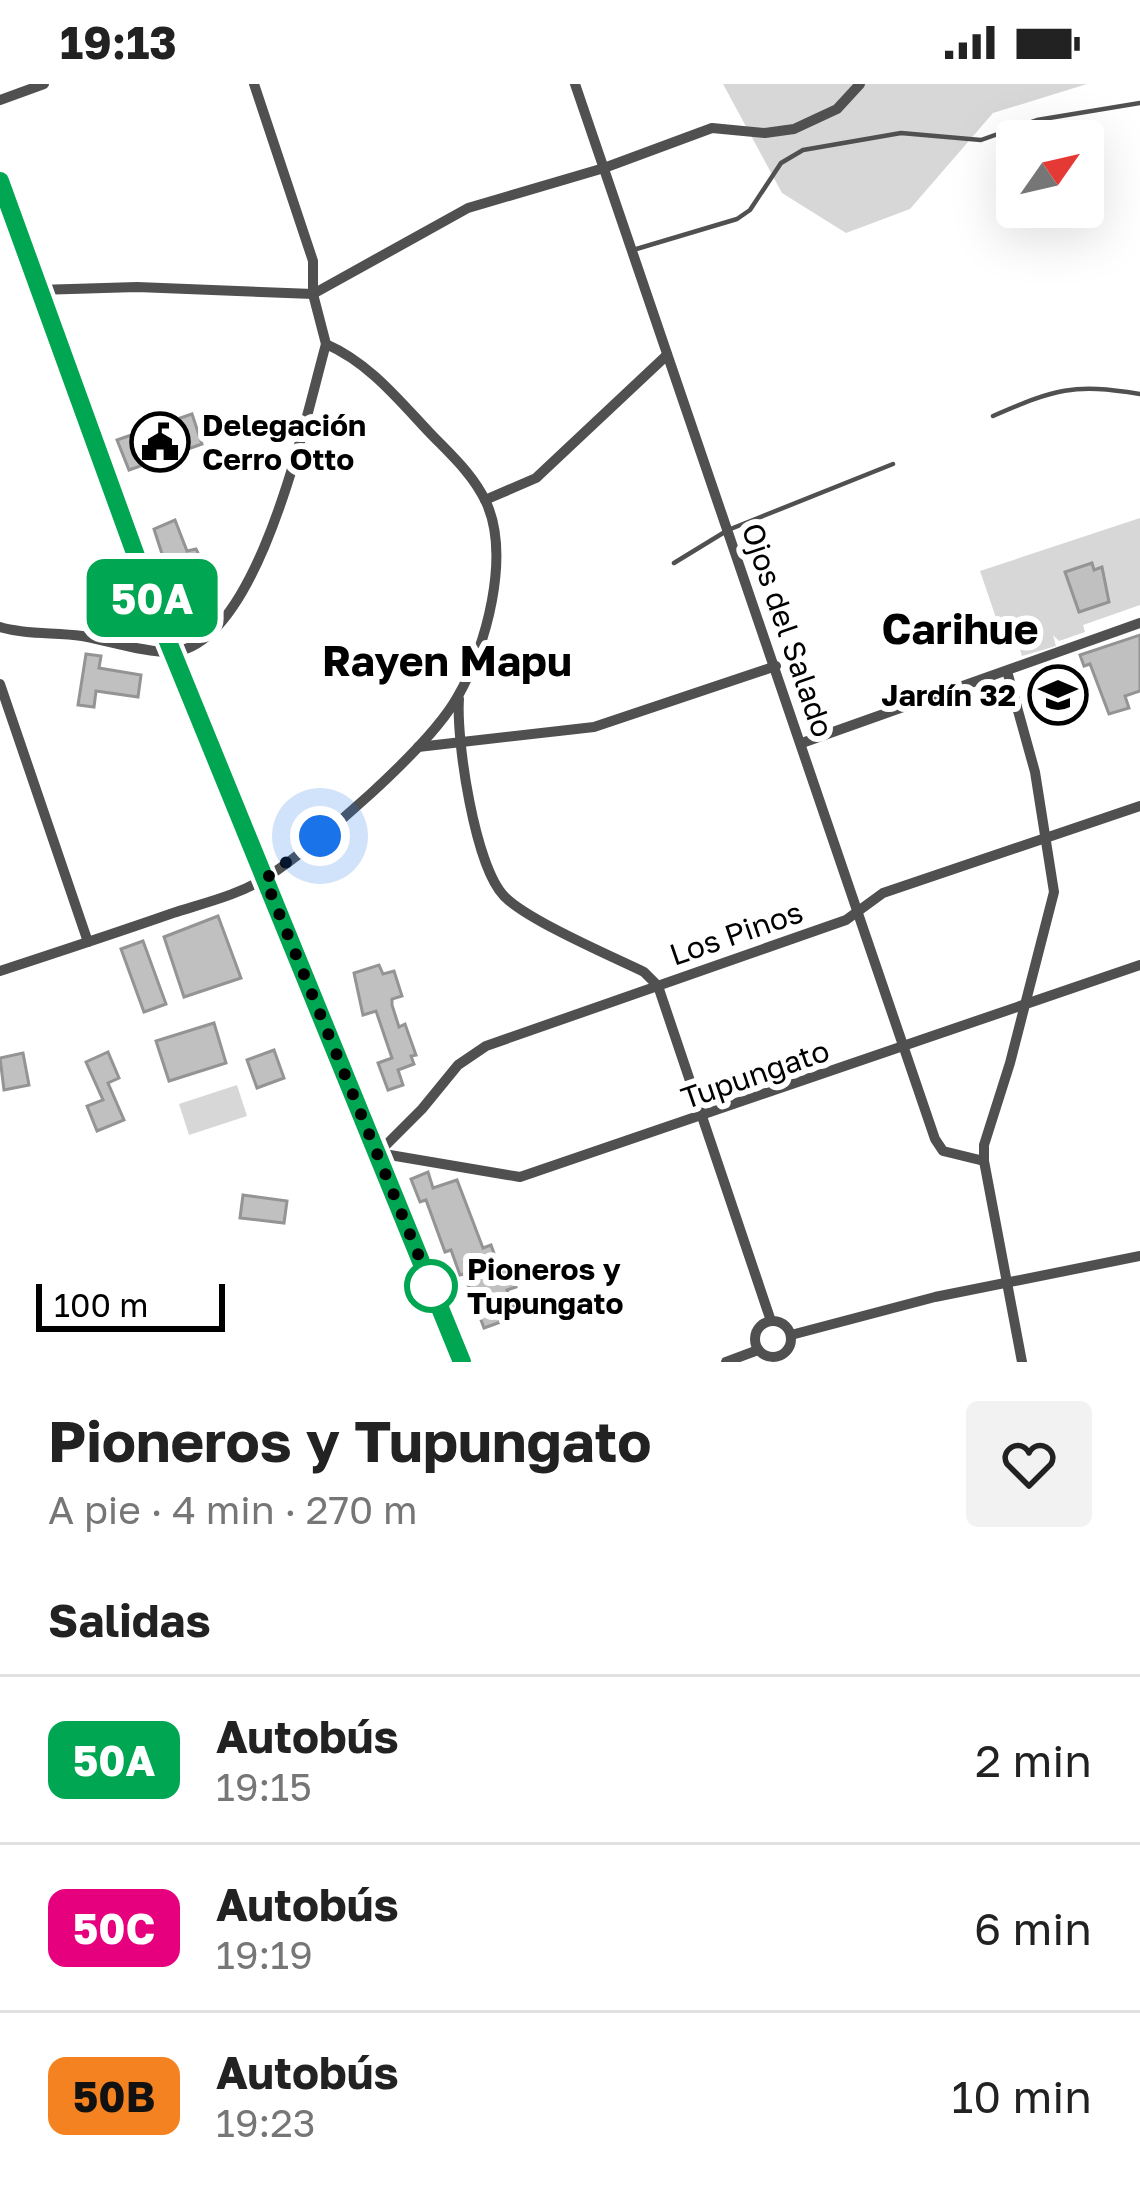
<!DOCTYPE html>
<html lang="es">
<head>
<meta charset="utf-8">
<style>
	body { margin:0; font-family:"Golos Text",sans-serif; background:#f2f2f2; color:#222; height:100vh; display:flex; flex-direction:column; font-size:45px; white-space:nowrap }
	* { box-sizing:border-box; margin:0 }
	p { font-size:39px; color:#767676 }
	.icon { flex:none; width:66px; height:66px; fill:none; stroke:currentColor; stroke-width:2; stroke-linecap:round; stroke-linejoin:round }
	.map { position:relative; height:1278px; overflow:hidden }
	.panel { display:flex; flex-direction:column; background:#fff; flex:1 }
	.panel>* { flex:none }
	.badge { padding:0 24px; border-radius:18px; font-size:42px; line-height:78px }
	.needle { width:78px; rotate:56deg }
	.tools { position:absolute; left:996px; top:36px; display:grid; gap:24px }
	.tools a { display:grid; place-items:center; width:108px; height:108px; border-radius:12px; background:#fff; box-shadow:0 12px 48px #0002; font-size:60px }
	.scale { position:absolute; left:36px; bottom:30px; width:189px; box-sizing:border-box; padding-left:12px; border:6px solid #000; border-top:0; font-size:33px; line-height:42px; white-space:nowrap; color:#000; -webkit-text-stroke:9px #fff; paint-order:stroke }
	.you { position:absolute; width:60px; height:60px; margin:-30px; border:9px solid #fff; border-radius:50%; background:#1a73e8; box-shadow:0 0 0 18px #1a73e833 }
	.map>.badge { position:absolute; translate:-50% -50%; box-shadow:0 0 0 6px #fff }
	h2 { padding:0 48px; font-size:45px; line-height:108px }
	.round { display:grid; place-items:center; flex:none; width:126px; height:126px; border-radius:12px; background:#f2f2f2 }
	.headline { display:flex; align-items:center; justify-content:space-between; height:204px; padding:0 48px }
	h1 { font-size:57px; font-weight:700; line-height:90px }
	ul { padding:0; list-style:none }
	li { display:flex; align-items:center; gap:36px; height:168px; padding:0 48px; border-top:3px solid #e0e0e0 }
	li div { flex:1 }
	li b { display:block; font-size:45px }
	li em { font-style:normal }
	li .badge { min-width:132px; font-weight:700; text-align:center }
	.status { display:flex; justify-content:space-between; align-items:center; height:84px; padding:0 60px; background:#fff; direction:ltr }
	.status svg { height:33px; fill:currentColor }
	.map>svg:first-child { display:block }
</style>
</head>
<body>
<div class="status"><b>19:13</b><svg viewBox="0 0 49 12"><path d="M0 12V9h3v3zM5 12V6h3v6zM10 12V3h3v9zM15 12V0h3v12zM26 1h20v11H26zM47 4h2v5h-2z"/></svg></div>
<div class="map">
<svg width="1140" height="1278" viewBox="0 0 1140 1278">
	<rect width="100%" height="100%" fill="#fff"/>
	<g fill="#d7d7d7">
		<path d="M723,0H1087L993,29L910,125L846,149L782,109Z"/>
		<path d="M1140,434V521L1083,541L1085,548L1059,557L1053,551L1056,562L1022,572L1019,562L1007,566L980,487Z"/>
		<path d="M237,1001L247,1032L189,1051L179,1020Z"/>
	</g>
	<g fill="#c0c0c0" stroke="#949494" stroke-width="3">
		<path d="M192,330L202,360L129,386L117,356Z"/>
		<path d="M175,436L187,467L196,465L201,475L192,478L198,492L172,501L154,445Z"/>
		<path d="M1092,479L1094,486L1102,483L1109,518L1079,528L1065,488Z"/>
		<path d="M1140,551V607L1125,612L1129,624L1109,630L1090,580L1084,582L1080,571Z"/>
		<path d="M86,570L101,572L99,584L141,591L138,613L96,607L94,623L78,621Z"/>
		<path d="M218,832L241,894L184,913L164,853Z"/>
		<path d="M143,857L166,920L144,928L121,865Z"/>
		<path d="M379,881L383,890L394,887L402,912L392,915V921L399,943L405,940L416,971L411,972L414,980L398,986L403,1001L388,1006L378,979L392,974L376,927L363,931L354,889Z"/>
		<path d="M214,939L226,979L169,997L156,957Z"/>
		<path d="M274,966L284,994L257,1004L247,976Z"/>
		<path d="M108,968L119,994L108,999L124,1036L97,1047L87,1022L103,1016L86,978Z"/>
		<path d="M23,969L29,1001L4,1006L0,974Z"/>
		<path d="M428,1088L433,1104L457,1096L483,1164L491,1161L499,1183L508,1180L516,1203L507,1206L517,1232L484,1244L464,1190L460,1191L451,1166L445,1168L426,1116L420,1118L411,1095Z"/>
		<path d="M243,1111L287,1117L284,1139L240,1134Z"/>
	</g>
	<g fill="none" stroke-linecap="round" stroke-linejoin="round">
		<defs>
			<path id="primary" d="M0,97L161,538L461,1278"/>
		</defs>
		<use href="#primary" stroke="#dbdbdb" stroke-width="22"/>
		<g stroke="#505050" stroke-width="4.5">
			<path d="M633,166L737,135L750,126L781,79L803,66L901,49L981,56L1037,36L1140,19"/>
			<path d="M993,332C1055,305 1073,299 1140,310"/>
			<path d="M674,479L728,446L893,380"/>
		</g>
		<g stroke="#505050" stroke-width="10">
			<path d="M575,0L935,1055L943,1067L984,1077"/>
			<path d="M0,16L44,0"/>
			<path d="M38,206L137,203L313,210L468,124L604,84L712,44L765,49L794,45L837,25L860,0"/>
			<path d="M485,416L536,394L667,271"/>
			<path d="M0,543C27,551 54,548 82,552C105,556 151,570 172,568C259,561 306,331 326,260"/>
			<path d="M1007,587L1035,688L1054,808L1010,979L984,1061V1077L1022,1278"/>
			<path d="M0,600L88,858"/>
			<path d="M459,615C456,657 475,782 504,812C527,836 611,872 644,888L658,902L771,1237"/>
			<path d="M802,659L1140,539"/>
			<path d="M418,663L594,643L776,582"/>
			<path d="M0,887C58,868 116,849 173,829C204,819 239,811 267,793C317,761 430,663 458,612C486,563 511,472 486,418C473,390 450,370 429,348C397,314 369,279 326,260L313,210V177L254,0"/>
			<path d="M378,1069L422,1025L458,981L486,962L846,836L883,809L1140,722"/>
			<path d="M378,1069L520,1093L1140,881"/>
			<circle cx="773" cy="1255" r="18"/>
			<path d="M791,1251L935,1213L1140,1172"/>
			<path d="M726,1278L758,1266"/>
		</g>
		<use href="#primary" stroke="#000" stroke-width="16"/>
	</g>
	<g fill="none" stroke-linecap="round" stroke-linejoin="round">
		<defs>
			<path id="line" d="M0,97L160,538L462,1278"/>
		</defs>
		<use href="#line" stroke="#fff" stroke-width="27"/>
		<use href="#line" stroke="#00a651" stroke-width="18"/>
		<path stroke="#000" stroke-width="12" stroke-dasharray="0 21.6" d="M320,752L265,795L431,1202"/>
	</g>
	<defs>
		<symbol id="civic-ring" viewBox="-11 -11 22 22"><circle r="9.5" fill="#fff" stroke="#000" stroke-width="1.5"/><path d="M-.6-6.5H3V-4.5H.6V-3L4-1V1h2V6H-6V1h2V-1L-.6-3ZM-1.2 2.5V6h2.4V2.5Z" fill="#000"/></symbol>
		<symbol id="school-ring" viewBox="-11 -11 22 22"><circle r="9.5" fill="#fff" stroke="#000" stroke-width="1.5"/><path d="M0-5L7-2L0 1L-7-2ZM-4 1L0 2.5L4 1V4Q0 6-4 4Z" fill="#000"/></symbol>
	</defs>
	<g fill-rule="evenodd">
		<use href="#civic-ring" x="127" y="325" width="66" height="66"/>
		<use href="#school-ring" x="1025" y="578" width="66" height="66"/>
	</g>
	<circle fill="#fff" stroke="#00a651" stroke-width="6" cx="431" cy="1202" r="24"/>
	<g text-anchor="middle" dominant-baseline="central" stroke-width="12" stroke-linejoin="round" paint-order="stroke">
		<g font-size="30" font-weight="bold" fill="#000" stroke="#fff" text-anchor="start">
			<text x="202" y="341">Delegación<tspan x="202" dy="34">Cerro Otto</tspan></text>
			<text x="1016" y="611" text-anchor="end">Jardín 32</text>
		</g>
		<g font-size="30" fill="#000" stroke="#fff">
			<text transform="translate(788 546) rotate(71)">Ojos del Salado</text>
			<text transform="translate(736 849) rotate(-19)">Los Pinos</text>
			<text transform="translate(755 990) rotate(-19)">Tupungato</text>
		</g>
		<g font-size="30" font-weight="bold" fill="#000" stroke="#fff" text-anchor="start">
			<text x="467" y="1185">Pioneros y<tspan x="467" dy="34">Tupungato</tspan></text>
		</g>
		<g font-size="42" font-weight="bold" fill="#000" stroke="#fff">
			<text x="960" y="544">Carihue</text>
			<text x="447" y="576">Rayen Mapu</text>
		</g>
	</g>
</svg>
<div class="tools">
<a><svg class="needle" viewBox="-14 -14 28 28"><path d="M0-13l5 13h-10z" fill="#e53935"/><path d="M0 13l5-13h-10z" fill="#767676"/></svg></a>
</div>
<div class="scale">100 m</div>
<div class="you" style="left:320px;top:752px"></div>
<b class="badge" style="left:152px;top:514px;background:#00a651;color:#fff">50A</b>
</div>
<section class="panel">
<div class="headline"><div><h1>Pioneros y Tupungato</h1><p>A pie · 4 min · 270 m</p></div><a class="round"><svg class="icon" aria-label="heart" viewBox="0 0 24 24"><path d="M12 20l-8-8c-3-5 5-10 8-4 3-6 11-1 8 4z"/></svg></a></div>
<h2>Salidas</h2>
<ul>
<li><span class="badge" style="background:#00a651;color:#fff">50A</span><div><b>Autobús</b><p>19:15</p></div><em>2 min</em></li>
<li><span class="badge" style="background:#e6007e;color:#fff">50C</span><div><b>Autobús</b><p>19:19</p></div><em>6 min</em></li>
<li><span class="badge" style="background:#f58220;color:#111">50B</span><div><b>Autobús</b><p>19:23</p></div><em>10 min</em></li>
</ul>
</section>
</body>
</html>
